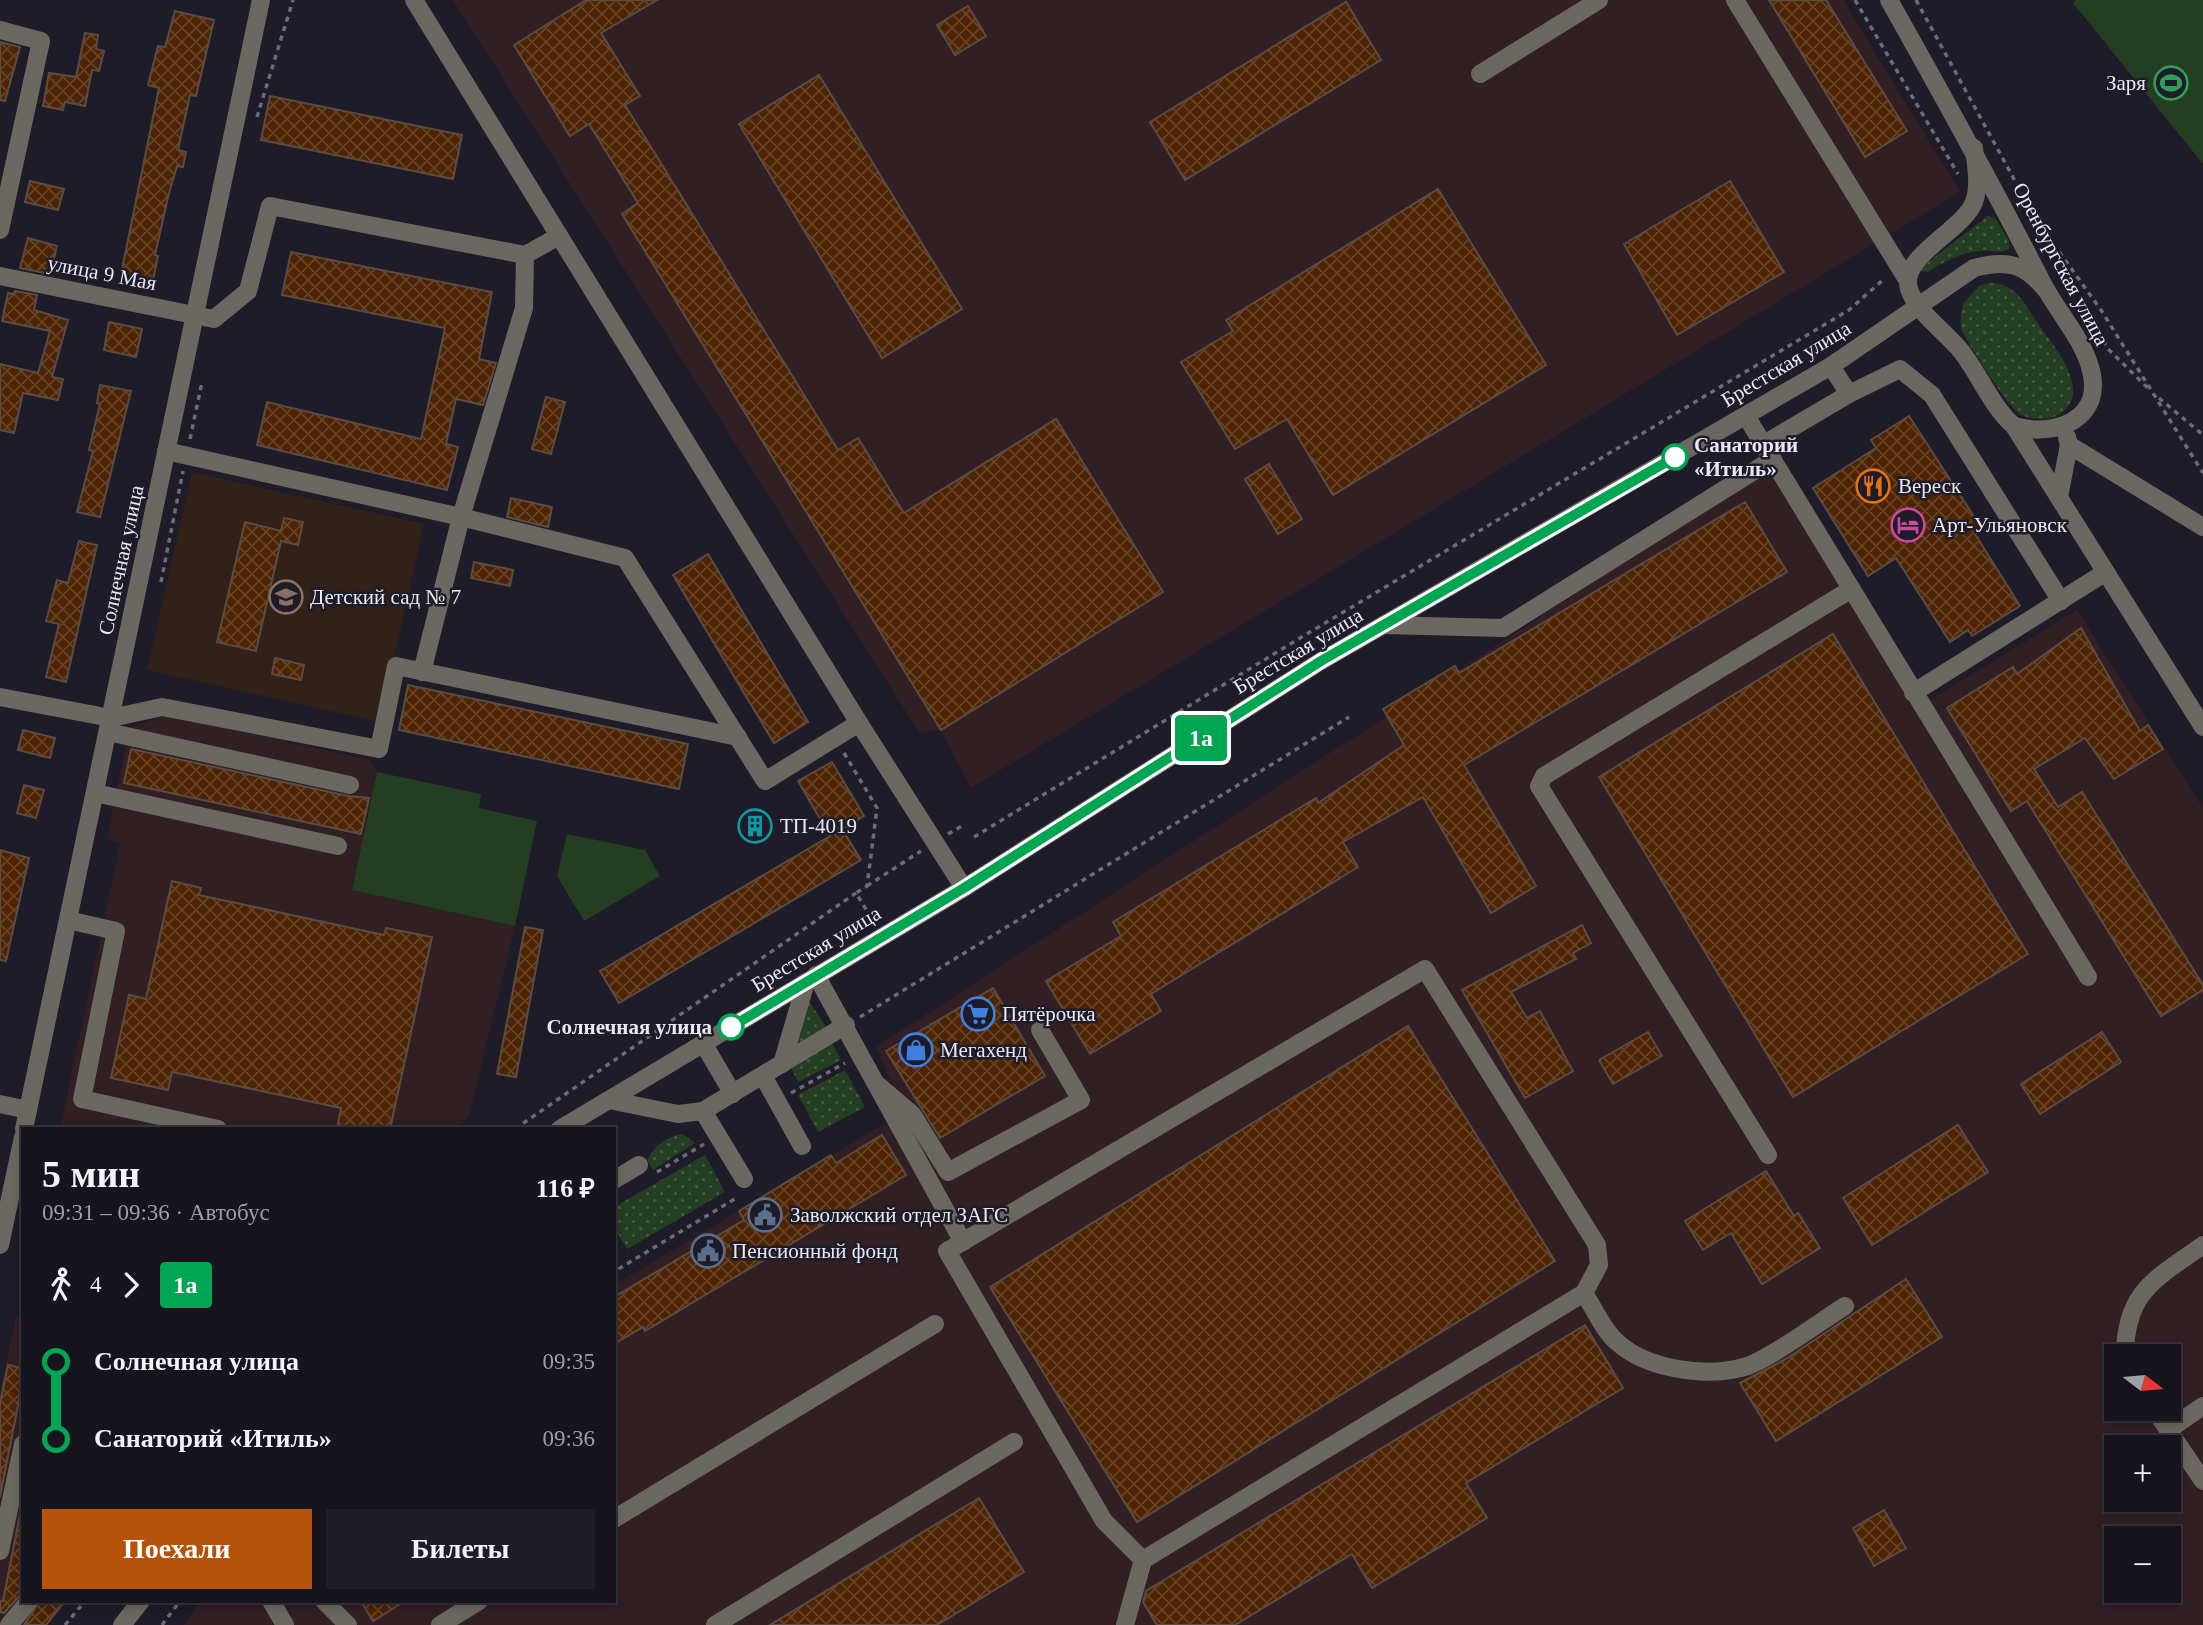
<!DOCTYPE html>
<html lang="ru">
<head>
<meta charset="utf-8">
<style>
	body { margin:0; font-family:Georgia,serif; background:#1f1e27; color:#f1f3f6; height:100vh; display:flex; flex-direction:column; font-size:26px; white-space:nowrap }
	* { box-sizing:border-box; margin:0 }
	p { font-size:23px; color:#9e9fa4 }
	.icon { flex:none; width:38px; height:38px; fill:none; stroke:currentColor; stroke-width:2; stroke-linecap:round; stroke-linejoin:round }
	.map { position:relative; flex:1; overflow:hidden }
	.details { position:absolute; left:21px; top:1127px; width:595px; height:476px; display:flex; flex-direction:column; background:#16151e; border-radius:0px; box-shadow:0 4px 10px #0003,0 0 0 2px #35343c }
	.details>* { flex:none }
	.badge { padding:0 14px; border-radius:5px; font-size:24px; line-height:46px }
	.needle { width:46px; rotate:106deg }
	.buttons { position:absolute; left:2104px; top:1344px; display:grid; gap:14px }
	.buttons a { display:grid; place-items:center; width:77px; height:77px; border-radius:0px; background:#16151e; box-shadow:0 4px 10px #0003,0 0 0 2px #35343c; font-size:35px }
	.map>.badge { position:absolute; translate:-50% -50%; box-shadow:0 0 0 4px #fff }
	.legs { display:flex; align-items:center; gap:10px; height:77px; padding:0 21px; font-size:23px }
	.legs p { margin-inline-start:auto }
	.overview { display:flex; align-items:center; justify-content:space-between; height:119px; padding:0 21px }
	h1 { font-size:38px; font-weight:700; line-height:52px }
	.button { display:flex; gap:14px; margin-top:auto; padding:14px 21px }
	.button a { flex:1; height:80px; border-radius:0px; background:#b45309; color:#fff; font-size:28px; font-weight:700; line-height:80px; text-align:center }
	.button a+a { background:#1f1e27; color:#f1f3f6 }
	ul { padding:0 21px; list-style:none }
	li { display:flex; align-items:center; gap:24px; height:77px; font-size:26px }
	li i { display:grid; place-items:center; width:10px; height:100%; margin:0 9px; background:currentColor }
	li i::after { content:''; width:18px; height:18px; margin:-9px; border:5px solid; border-radius:50%; background:#16151e }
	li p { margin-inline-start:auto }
	li:first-child i { background:linear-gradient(#0000 50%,currentColor 0) }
	li:last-child i { background:linear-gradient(currentColor 50%,#0000 0) }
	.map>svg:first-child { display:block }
</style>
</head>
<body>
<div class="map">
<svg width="2203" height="1625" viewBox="0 0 2203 1625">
	<defs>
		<pattern id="grass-dots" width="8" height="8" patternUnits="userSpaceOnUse" patternTransform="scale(1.75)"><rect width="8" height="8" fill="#243e21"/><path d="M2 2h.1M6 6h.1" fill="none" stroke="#445a42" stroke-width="1.8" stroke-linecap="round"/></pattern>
		<pattern id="building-cross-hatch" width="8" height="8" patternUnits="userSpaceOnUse" patternTransform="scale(1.75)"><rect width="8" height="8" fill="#4d2302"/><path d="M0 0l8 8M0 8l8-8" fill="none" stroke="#674327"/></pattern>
	</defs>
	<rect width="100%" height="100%" fill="#1e1c28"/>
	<g fill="#311f24" fill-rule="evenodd">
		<path d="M453,0H1843L1960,192L971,788L941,730L919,732Z"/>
		<path d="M1784,459L1930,700L2077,610L2203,808V1625H183L202,1601H614V1275L619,1282L904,1112L876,1047ZM2116,1356H2168V1409H2116ZM2116,1447H2168V1500H2116ZM2116,1538H2168V1591H2116Z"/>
		<path d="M166,715L369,760L377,772L352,890L515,926L469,1116L458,1129H60L120,843L107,839L129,728Z"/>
		<path d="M16,1317L23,1318V1601H65L46,1625H0V1392Z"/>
	</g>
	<path fill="#312118" d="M192,472L424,524L380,722L147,670Z"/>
	<g fill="url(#grass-dots)">
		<path d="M1988,216L1996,219L2009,241V249C2001,254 1991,250 1981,251C1963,252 1943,262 1928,272L1922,271L1923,266Z"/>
		<path d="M1989,283C2016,282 2025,305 2039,325C2054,347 2097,395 2056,416C2046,421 2029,419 2020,414C2009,408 1967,343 1962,330C1959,322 1962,312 1963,304L1979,286Z"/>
		<path d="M809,1001L826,1027L794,1047Z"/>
		<path d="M832,1043L841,1060L798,1082L790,1065Z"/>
		<path d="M845,1070L865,1107L818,1132L798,1095Z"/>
		<path d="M683,1134L695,1143L653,1170L647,1160C655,1145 666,1137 683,1134Z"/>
		<path d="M705,1155L725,1192L627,1249L614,1227V1207Z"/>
	</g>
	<g fill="#243e21">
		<path d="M2076,0H2203V164L2073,3Z"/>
		<path d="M377,772L481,794L479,808L537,821L515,926L352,890Z"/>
		<path d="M567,834L645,850L660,876L584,921L557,876Z"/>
	</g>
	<g fill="url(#building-cross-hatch)" stroke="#5a4c43" stroke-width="2">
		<path d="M586,0H657L601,33L640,96L625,105L838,450L858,438L904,513L1056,419L1163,592L941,730L622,214L638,203L589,124L570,136L514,45Z"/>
		<path d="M1769,0H1826L1907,131L1865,157Z"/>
		<path d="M1346,2L1381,60L1185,180L1150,122Z"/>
		<path d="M968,6L986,36L955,55L937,25Z"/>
		<path d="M175,11L214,20L196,96L190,95L178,150L186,152L183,167L177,166L168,197L155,255L158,256L152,285L120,279L159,88L148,85L158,46L165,47Z"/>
		<path d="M85,33L98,35L96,49L104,51L99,71L92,70L85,106L65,102L63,110L43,106L49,73L76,77Z"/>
		<path d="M0,42L20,47L5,101L0,100Z"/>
		<path d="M819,75L962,309L882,358L739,124Z"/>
		<path d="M270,96L462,135L453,179L261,140Z"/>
		<path d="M30,181L64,189L58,210L25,202Z"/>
		<path d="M1730,181L1784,272L1677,335L1624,244Z"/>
		<path d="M1438,189L1546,365L1333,495L1287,419L1235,449L1181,362L1233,331L1226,320Z"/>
		<path d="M28,238L57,246L50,274L20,268Z"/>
		<path d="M291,252L492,292L479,359L496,363L483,405L456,399L446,444L458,447L447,490L257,445L267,402L421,439L445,328L282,295Z"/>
		<path d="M15,291L37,295L34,310L68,320L52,377L63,379L58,400L23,393L14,433L0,430V364L38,373L50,331L2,321L8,293L14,294Z"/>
		<path d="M109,322L142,329L136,357L104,350Z"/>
		<path d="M100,385L131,391L100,517L77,512L93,451L89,450L100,404L97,403Z"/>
		<path d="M546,397L565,402L551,454L532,449Z"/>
		<path d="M1909,416L1982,529L1975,534L2020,606L1972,636L1968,630L1950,642L1896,558L1868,576L1813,488L1876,448L1871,440Z"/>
		<path d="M1269,464L1302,519L1278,534L1245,479Z"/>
		<path d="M511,498L552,507L548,527L507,517Z"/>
		<path d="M1745,502L1787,572L1464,765L1536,886L1491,913L1423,797L1343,842L1358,867L1151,994L1161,1011L1090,1054L1046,981L1121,936L1113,922L1316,798L1318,803L1404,745L1383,709L1455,666L1459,673Z"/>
		<path d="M284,518L303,522L298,545L281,541L256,651L217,642L245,522L281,531Z"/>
		<path d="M79,541L97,545L66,682L46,677L59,624L46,621L57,580L68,583Z"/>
		<path d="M708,554L808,722L774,743L673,575Z"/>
		<path d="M474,562L513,570L510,586L471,578Z"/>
		<path d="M2081,628L2140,731L2148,725L2163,749L2114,779L2085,738L2034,769L2058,807L2082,792L2203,985V990L2161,1016L2027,801L2011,811L1947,708L2013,667L2017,674Z"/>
		<path d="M1833,634L2028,954L1793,1097L1599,777Z"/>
		<path d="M275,658L304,665L301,680L272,674Z"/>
		<path d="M408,685L688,744L679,789L399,730Z"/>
		<path d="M23,730L55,738L50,758L18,750Z"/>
		<path d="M131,749L348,796L369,798L361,834L124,783Z"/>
		<path d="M832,762L864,816L842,829L861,860L619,1003L600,971L830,836L798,781Z"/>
		<path d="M24,785L44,790L36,818L17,813Z"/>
		<path d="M759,812L769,829L750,841L740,824Z"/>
		<path d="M0,850L29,858L6,961L0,960Z"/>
		<path d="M172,881L201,888L199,895L384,935L386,928L432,937L390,1129H337L341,1108L172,1072L168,1090L111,1078L129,995L146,999Z"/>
		<path d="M1582,925L1591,943L1573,953L1576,959L1511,992L1527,1018L1540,1011L1573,1071L1525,1098L1462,990Z"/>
		<path d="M525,927L543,930L516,1077L497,1074Z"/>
		<path d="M993,988L1045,1076L940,1138L886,1051Z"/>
		<path d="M1408,1026L1555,1261L1137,1522L990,1287Z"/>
		<path d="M1648,1032L1662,1056L1613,1084L1599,1060Z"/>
		<path d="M2102,1032L2121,1062L2040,1114L2021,1084Z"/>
		<path d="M1958,1125L1988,1172L1872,1245L1843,1198Z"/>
		<path d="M882,1135L906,1175L645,1331L643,1327L614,1344V1297L744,1220L739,1211L831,1155L836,1163Z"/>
		<path d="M1766,1171L1794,1216L1798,1213L1820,1248L1762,1284L1731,1233L1703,1250L1685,1221Z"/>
		<path d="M1906,1279L1942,1337L1776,1441L1740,1383L1786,1359Z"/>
		<path d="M1585,1325L1623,1388L1466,1483L1487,1518L1372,1588L1352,1554L1235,1625H1157L1143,1602L1146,1591Z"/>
		<path d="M8,1365L23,1368V1380L0,1497V1403Z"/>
		<path d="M979,1498L1024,1572L937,1625H770Z"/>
		<path d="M23,1499V1592L4,1613L0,1612V1601H3Z"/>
		<path d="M1884,1510L1906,1548L1874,1566L1853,1528Z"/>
		<path d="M40,1601H65L46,1625H24Z"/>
		<path d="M361,1601H405L373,1621Z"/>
	</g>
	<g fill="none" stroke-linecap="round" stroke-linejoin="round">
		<g stroke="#6d6b76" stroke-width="3.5" stroke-dasharray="5 5" stroke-linecap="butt">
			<path d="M1855,0L1958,174"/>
			<path d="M1916,0L2037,221L2101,310L2203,473"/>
			<path d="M257,117L293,0"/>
			<path d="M2096,322L2107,348L2150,390"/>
			<path d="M2159,398L2203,435"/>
			<path d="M190,439L202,382"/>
			<path d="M161,582L183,471"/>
			<path d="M844,753L877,808L867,886L856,893L872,919"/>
			<path d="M948,834L965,824"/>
			<path d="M974,837L1305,635L1849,310L1885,278"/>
			<path d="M867,886L921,851"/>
			<path d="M860,1017L1349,717"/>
			<path d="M791,1093L845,1063"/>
			<path d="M515,1129L856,893"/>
			<path d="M657,1172L704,1144"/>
			<path d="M614,1258L620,1268L738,1197"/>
			<path d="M65,1625L85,1601"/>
			<path d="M162,1625L180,1601"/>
		</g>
		<g stroke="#6b6861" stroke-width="18">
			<path d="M414,0L859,723L964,888"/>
			<path d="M1735,0L1908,281"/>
			<path d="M1889,0C1942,94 1994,188 2043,284C2057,311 2082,338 2090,367C2106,419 2055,438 2014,426"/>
			<path d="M0,30L41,41L0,230"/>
			<path d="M1480,74L1599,0"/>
			<path d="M1974,148C1976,166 1980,185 1974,202C1963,231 1899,256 1909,289C1917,313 1946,332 1961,351C1980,375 1991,406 2014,426L2203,727"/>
			<path d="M525,255L559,236"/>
			<path d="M0,276L214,319L248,291L270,206L525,255L524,308L461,517L422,672"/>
			<path d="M1831,366L1849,394L1900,369L1932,395L2061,601"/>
			<path d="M1746,416L2088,977"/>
			<path d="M1764,444L1849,394"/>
			<path d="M2069,445L2203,527"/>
			<path d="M166,451L461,517L625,558L765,781L859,723"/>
			<path d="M2059,497L2069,445L2067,437"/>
			<path d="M1383,625L1503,628L1773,459"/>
			<path d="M1913,693L2106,572"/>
			<path d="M0,697L111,718L162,707L379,749L396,666L738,737"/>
			<path d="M108,732L350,785"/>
			<path d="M95,793L338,846"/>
			<path d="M68,920L116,931L82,1099L218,1129"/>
			<path d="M816,975L963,1242"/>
			<path d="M703,1043L733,1094"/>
			<path d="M782,1064L806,982"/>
			<path d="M763,1076L802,1146"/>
			<path d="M879,1086L912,1114L948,1172L1081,1100L1040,1030"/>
			<path d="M609,1100L678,1114L703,1111L846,1025"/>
			<path d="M0,1104L28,1110"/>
			<path d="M703,1111L744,1179"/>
			<path d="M24,1129L261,0"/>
			<path d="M560,1129L964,888L1321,661L1831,366L1974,268C2008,259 2025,264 2047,291"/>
			<path d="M1768,1155L1539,786L1544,776L1850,590"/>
			<path d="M614,1180L639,1165"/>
			<path d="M0,1245L23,1137"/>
			<path d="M1584,1293C1594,1308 1603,1330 1617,1342C1646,1369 1706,1378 1744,1367C1767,1361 1821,1321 1845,1306"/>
			<path d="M2125,1356C2125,1292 2155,1279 2203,1245"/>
			<path d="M2154,1409L2203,1481"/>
			<path d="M2168,1430L2203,1406"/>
			<path d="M614,1519L935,1324"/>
			<path d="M0,1551L23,1444"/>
			<path d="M271,1601L285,1625"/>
			<path d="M324,1601L348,1625"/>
			<path d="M9,1625L29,1601"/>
			<path d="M122,1625L141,1601"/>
			<path d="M440,1625L479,1601"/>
			<path d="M715,1625L1014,1442"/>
			<path d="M1125,1625L1143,1560L1104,1521L947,1251L1425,969L1597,1245L1599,1265L1584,1293L1143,1560"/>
		</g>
	</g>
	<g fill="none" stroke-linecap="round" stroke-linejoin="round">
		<defs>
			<path id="line-1" d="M731,1027L964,888L1321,661L1675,457"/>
		</defs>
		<use href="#line-1" stroke="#fff" stroke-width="16"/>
		<use href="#line-1" stroke="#00a651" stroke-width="10"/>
	</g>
	<defs>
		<symbol id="stadium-ring" viewBox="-11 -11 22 22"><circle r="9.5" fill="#1e1c28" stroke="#2e9e5b" stroke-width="1.5"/><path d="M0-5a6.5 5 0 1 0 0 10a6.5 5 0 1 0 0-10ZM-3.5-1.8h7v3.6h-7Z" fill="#2e9e5b"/></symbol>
		<symbol id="restaurant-ring" viewBox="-11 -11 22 22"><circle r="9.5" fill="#1e1c28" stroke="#e8710a" stroke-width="1.5"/><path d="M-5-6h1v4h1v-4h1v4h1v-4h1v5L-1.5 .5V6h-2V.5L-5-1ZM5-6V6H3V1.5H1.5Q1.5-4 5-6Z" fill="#e8710a"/></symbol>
		<symbol id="hotel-ring" viewBox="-11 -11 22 22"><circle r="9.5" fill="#1e1c28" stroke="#d1479c" stroke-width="1.5"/><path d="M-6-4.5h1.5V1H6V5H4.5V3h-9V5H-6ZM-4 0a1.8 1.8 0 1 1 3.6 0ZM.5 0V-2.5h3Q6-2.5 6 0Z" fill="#d1479c"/></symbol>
		<symbol id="school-ring" viewBox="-11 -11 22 22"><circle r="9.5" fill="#1e1c28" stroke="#8d6e63" stroke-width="1.5"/><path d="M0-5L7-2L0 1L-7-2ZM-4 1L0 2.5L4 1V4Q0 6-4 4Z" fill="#8d6e63"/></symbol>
		<symbol id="building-ring" viewBox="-11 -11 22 22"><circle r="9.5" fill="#1e1c28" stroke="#0f9aa8" stroke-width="1.5"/><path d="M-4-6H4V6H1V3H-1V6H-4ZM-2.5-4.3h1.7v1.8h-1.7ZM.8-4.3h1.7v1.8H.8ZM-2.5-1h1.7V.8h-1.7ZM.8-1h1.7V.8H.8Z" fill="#0f9aa8"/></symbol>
		<symbol id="supermarket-ring" viewBox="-11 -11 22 22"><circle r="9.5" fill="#1e1c28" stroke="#3f7fe0" stroke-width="1.5"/><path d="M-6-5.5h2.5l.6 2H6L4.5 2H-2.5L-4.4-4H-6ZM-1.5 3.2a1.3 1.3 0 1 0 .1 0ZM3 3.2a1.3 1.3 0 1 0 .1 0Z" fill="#3f7fe0"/></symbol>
		<symbol id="shop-ring" viewBox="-11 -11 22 22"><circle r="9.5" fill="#1e1c28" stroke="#3f7fe0" stroke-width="1.5"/><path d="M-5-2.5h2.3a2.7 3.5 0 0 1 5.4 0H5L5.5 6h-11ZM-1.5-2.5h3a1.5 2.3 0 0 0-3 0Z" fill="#3f7fe0"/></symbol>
		<symbol id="civic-ring" viewBox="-11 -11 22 22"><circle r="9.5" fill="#1e1c28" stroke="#5c6f8a" stroke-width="1.5"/><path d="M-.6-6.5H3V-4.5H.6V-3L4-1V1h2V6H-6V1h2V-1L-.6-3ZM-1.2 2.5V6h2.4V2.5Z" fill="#5c6f8a"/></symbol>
	</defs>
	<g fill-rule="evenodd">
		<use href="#stadium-ring" x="2152" y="64" width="38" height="38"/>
		<use href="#restaurant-ring" x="1854" y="467" width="38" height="38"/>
		<use href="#hotel-ring" x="1889" y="506" width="38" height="38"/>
		<use href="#school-ring" x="267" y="578" width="38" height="38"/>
		<use href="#building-ring" x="736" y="807" width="38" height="38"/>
		<use href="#supermarket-ring" x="959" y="995" width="38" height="38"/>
		<use href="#shop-ring" x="897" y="1031" width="38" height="38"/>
		<use href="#civic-ring" x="746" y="1196" width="38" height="38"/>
		<use href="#civic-ring" x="689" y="1232" width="38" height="38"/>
	</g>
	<g fill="#fff" stroke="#00a651" stroke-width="3.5">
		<circle cx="1675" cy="457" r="12"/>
		<circle cx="731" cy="1027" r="12"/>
	</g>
	<g text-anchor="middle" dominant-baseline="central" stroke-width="5" stroke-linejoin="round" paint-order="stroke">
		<g font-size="21" fill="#eae9f2" stroke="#1e1c28" text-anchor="start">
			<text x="2146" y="83" text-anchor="end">Заря</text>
			<text x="1898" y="486">Вереск</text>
			<text x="1932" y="525">Арт-Ульяновск</text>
			<text x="310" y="597">Детский сад № 7</text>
			<text x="780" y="826">ТП-4019</text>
			<text x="1002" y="1014">Пятёрочка</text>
			<text x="940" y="1050">Мегахенд</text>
			<text x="790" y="1215">Заволжский отдел ЗАГС</text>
			<text x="732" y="1251">Пенсионный фонд</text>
		</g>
		<g font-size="21" fill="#eae9f2" stroke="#1e1c28">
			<text transform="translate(2061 264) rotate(62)">Оренбургская улица</text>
			<text transform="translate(102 273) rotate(11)">улица 9 Мая</text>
			<text transform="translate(1786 364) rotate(-31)">Брестская улица</text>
			<text transform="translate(121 560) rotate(-78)">Солнечная улица</text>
			<text transform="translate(1298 651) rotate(-31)">Брестская улица</text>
			<text transform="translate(816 949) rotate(-31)">Брестская улица</text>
		</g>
		<g font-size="21" font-weight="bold" fill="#eae9f2" stroke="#1e1c28" text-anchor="start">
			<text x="1694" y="445">Санаторий<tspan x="1694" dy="24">«Итиль»</tspan></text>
			<text x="712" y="1027" text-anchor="end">Солнечная улица</text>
		</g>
	</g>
</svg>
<div class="buttons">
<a><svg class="needle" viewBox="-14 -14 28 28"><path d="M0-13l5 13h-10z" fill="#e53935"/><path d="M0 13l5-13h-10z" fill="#9e9fa4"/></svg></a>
<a>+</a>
<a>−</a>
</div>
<b class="badge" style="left:1201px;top:738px;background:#00a651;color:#fff">1а</b>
<section class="details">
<div class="overview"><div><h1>5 мин</h1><p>09:31 – 09:36 · Автобус</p></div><b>116 ₽</b></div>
<div class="legs"><svg class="icon" aria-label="walk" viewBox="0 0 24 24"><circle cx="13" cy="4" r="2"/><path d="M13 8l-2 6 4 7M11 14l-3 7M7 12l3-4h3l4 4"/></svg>4<svg class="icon" aria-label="forward" viewBox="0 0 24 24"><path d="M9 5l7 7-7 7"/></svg><b class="badge" style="background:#00a651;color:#fff">1а</b></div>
<ul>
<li><i style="color:#00a651"></i><b>Солнечная улица</b><p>09:35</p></li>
<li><i style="color:#00a651"></i><b>Санаторий «Итиль»</b><p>09:36</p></li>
</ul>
<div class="button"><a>Поехали</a><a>Билеты</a></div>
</section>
</div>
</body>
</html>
